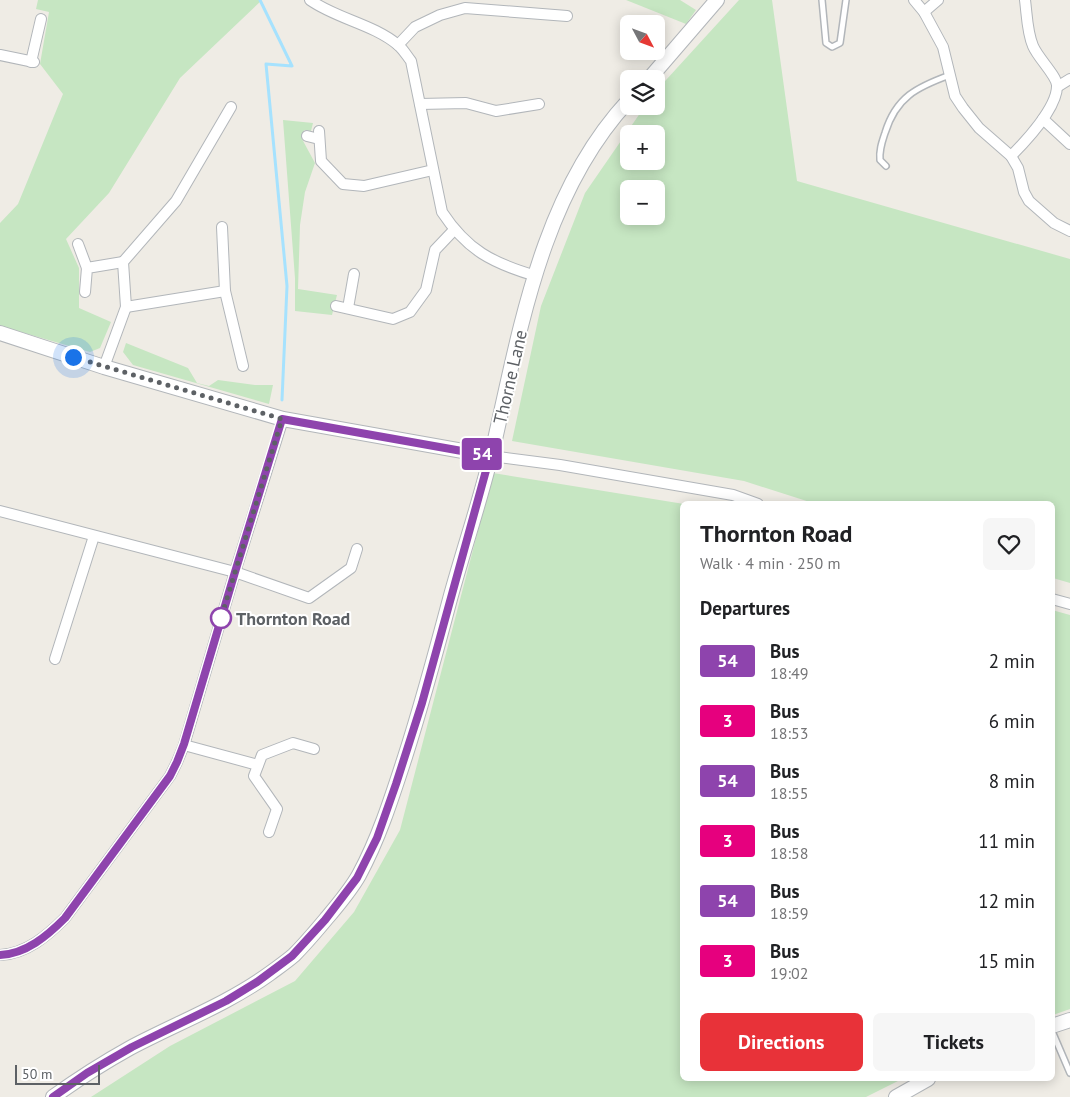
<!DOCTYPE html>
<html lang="en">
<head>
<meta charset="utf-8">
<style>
	body { margin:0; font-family:"PT Sans",sans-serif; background:#f6f6f6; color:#202124; height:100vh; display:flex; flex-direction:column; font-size:19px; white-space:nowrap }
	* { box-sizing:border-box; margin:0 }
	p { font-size:16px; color:#757577 }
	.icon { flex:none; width:28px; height:28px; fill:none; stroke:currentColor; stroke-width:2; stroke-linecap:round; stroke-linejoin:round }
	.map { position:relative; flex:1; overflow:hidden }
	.details { position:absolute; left:680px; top:501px; width:375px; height:580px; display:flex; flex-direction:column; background:#fff; border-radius:8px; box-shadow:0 2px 12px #0003 }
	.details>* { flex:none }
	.badge { padding:0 10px; border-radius:4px; font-size:18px; line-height:32px }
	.needle { width:32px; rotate:131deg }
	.tools { position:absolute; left:620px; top:15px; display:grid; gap:10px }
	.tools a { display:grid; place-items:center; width:45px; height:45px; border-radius:8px; background:#fff; box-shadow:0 2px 12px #0003; font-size:25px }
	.scale { position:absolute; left:15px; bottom:12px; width:85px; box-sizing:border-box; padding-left:5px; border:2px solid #5d6165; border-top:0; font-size:14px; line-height:18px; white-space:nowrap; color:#5d6165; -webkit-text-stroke:4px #fff; paint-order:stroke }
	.you { position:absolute; width:25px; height:25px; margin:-12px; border:4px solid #fff; border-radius:50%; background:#1a73e8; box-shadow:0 0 0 8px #1a73e833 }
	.map>.badge { position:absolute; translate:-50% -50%; box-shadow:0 0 0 2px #fff }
	h2 { padding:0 20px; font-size:19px; line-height:45px }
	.round { display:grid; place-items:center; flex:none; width:52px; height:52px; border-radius:8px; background:#f6f6f6 }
	.summary { display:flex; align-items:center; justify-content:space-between; height:85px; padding:0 20px }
	h1 { font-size:24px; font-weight:600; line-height:38px }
	.button { display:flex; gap:10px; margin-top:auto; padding:10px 20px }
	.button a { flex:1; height:58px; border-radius:8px; background:#e83239; color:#fff; font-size:20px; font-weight:600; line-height:58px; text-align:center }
	.button a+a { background:#f6f6f6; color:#202124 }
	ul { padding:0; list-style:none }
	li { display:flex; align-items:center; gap:15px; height:60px; padding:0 20px }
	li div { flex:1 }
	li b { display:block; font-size:19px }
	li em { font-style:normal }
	li .badge { min-width:55px; font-weight:700; text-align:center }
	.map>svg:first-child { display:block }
</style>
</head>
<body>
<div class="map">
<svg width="1070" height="1097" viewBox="0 0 1070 1097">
	<rect width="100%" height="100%" fill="#efece5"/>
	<g fill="#c6e6c2" fill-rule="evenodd">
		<path d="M38,0H262L180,78L109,193L66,239L79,268V308L111,322L100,348L90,352L0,326V223L18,204L63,94L40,64L49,12L36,9Z"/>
		<path d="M626,0H680L696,10L686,24Z"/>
		<path d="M739,0H772L797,181L1070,259V583L1053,578L1052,504H816L744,481L512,441L541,306L585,193L645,106H656V91ZM629,134H656V161H629ZM629,189H656V216H629Z"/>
		<path d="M283,120L313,123L311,131L304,130L302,139L315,163L305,192L300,225L298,289L337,295L332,315L295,311V278Z"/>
		<path d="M126,343L188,368L197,383L209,386L218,380L255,385H273L269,404L133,365L123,352Z"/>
		<path d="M493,473L684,504L682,1079H902L866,1097H91L170,1046L295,981L354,912L400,830Z"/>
		<path d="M1052,610L1070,615V1009L1053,1015Z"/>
	</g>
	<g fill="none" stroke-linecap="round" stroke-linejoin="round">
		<path stroke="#a6e2fe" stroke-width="3" d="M260,0L292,66L266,64L287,286L282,400"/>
		<defs>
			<g id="service">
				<path d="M822,0L826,43L832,47L840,43L846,0"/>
				<path d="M886,166L880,160C879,150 882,142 885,133C896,97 917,87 950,75"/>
				<path d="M1052,1031L1070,1073"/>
			</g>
			<g id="minor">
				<path d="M310,0C337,19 373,24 398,45C403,49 407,56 411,61L442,212C467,250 492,263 536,276"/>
				<path d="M914,0L924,12L943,47L955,96L963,108L979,128L1011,156L1018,168L1024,192L1029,201L1054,223L1070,231"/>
				<path d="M924,12L938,0"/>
				<path d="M398,45L415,27L440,15L465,8L567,16"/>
				<path d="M0,55L34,62"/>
				<path d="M31,62L41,19"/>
				<path d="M1057,87L1070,79"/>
				<path d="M420,104L466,103L496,111L539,104"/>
				<path d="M1043,119L1070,144"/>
				<path d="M319,131L321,161L343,184L364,186L433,170"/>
				<path d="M307,136L319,139"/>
				<path d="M1011,156C1025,142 1058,107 1057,85C1056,75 1038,58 1033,46C1027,32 1027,15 1025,0"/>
				<path d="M222,227L225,291L243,366"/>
				<path d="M78,244L87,268"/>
				<path d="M85,292L87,268L123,262"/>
				<path d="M336,306L393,319L410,312L426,290L435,250L454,230"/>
				<path d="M126,307L225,291"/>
				<path d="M348,308L354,274"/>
				<path d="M104,367L126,307L123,262L176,201L231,107"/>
				<path d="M491,456L560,465L733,495L758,504"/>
				<path d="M0,511L235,572L309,598L351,568L357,549"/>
				<path d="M1052,599L1070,604"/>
				<path d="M55,659L94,536"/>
				<path d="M184,745L258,765"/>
				<path d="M269,832L277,809L254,776L262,755L293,743L314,749"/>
				<path d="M0,955C26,954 47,936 65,918L170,776L177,762L184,745L235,572L283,419"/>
			</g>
			<g id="tertiary">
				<path d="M649,79L717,0"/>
				<path d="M0,333L104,367L283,419L491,456"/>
				<path d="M1052,1026L1070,1020"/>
				<path d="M53,1097C78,1079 103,1063 130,1048C177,1023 226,1005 269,974C277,968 286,962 294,955C305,944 316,931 326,919C337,906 350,891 359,875C379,838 392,797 405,757C422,704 436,652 450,599C465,544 484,490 496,435C522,319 545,190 629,100"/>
				<path d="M896,1097L928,1079"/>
			</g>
		</defs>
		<use href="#service" stroke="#b2b6ba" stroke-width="8"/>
		<use href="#minor" stroke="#b2b6ba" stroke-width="12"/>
		<use href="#tertiary" stroke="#b2b6ba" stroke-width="16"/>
		<use href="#service" stroke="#fff" stroke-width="5"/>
		<use href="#minor" stroke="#fff" stroke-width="10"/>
		<use href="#tertiary" stroke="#fff" stroke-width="14"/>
	</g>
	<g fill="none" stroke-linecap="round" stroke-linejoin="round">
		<defs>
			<path id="line" d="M0,955C26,954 47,936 65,918L170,776L177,762L184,744L235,572L282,419L490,456L422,703L396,784L377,838L357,878L325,920L292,956L257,982L226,1001L132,1047L87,1073L53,1097"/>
		</defs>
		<use href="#line" stroke="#fff" stroke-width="11"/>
		<use href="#line" stroke="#8e44ad" stroke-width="8"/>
		<path stroke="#5d6165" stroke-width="5" stroke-dasharray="0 9" d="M73,357L282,419L221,618"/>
	</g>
	<circle fill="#fff" stroke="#8e44ad" stroke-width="2.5" cx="221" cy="618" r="10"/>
	<g text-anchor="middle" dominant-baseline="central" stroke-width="4" stroke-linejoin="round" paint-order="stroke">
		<g font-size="18" fill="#5d6165" stroke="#fff">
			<text transform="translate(510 377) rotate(-77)">Thorne Lane</text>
		</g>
		<g font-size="18" font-weight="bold" fill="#5d6165" stroke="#fff" text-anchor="start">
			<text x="236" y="618">Thornton Road</text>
		</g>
	</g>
</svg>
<div class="tools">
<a><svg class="needle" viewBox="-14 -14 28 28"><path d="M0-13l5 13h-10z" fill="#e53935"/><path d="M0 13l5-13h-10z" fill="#757577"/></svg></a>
<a><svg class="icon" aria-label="layers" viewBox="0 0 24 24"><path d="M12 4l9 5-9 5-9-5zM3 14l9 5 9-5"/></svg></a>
<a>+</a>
<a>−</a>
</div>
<div class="scale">50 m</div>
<div class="you" style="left:73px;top:357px"></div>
<b class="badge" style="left:482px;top:454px;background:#8e44ad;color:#fff">54</b>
<section class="details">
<div class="summary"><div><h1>Thornton Road</h1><p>Walk · 4 min · 250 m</p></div><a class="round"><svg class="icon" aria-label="heart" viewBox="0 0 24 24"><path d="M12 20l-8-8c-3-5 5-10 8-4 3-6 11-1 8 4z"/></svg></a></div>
<h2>Departures</h2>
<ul>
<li><span class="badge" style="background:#8e44ad;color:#fff">54</span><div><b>Bus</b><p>18:49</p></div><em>2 min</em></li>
<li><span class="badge" style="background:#e6007e;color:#fff">3</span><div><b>Bus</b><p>18:53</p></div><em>6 min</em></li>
<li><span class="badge" style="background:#8e44ad;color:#fff">54</span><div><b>Bus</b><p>18:55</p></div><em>8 min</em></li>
<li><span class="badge" style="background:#e6007e;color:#fff">3</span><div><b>Bus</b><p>18:58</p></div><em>11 min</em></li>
<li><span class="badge" style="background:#8e44ad;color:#fff">54</span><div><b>Bus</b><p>18:59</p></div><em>12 min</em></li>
<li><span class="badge" style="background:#e6007e;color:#fff">3</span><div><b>Bus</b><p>19:02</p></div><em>15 min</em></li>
</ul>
<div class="button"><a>Directions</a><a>Tickets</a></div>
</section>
</div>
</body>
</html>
